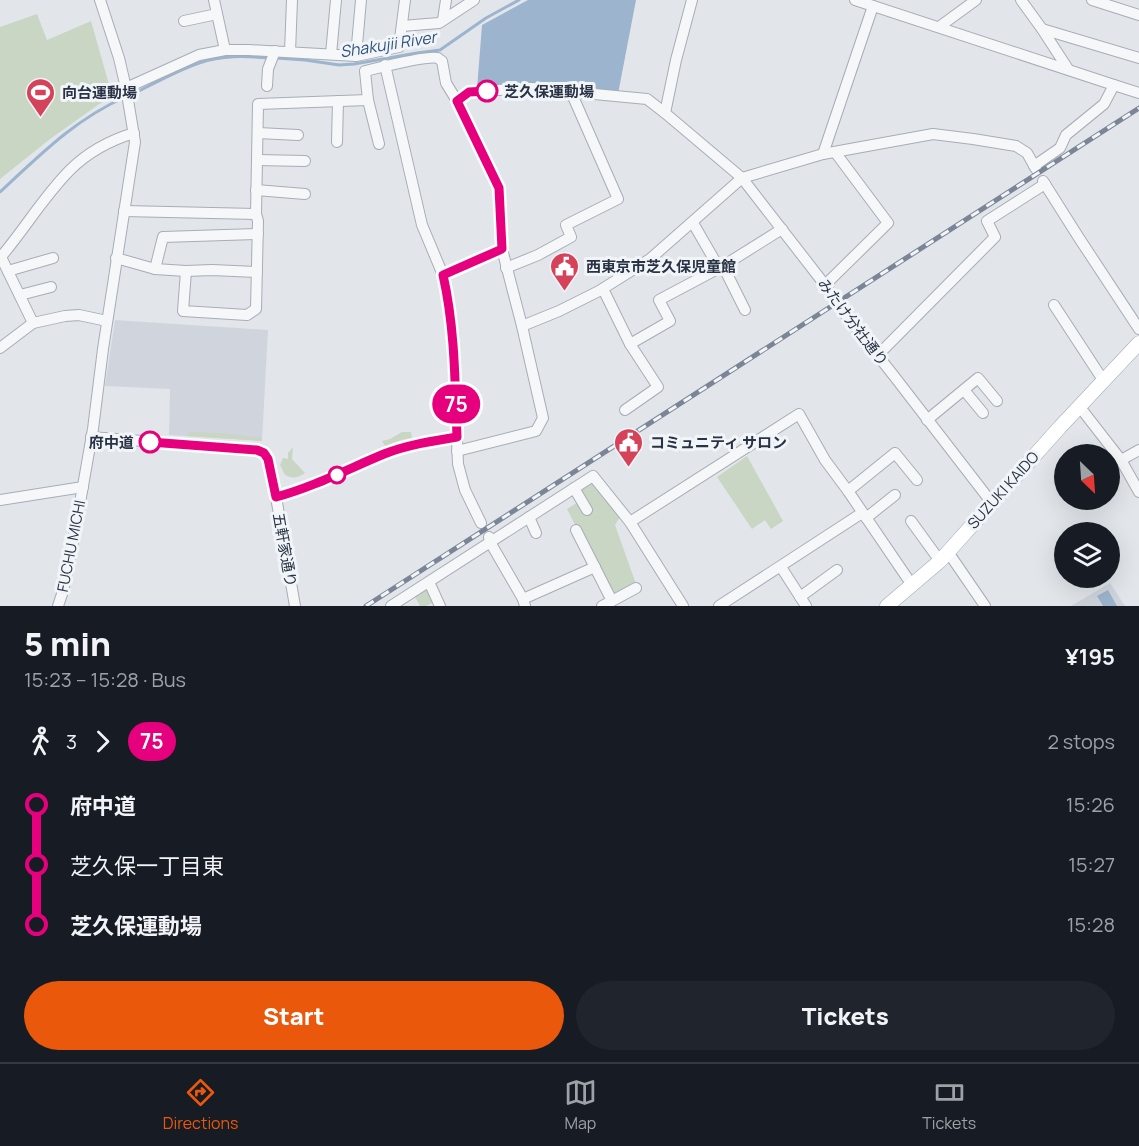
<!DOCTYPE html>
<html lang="en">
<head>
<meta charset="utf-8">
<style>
	body { margin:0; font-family:Manrope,"Noto Sans JP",sans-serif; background:#20242c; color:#f1f3f6; height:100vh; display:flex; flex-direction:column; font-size:22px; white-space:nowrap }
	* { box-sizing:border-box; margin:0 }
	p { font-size:20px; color:#9ea1a6 }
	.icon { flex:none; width:33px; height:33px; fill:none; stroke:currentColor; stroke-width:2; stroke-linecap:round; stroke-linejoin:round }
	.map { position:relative; height:606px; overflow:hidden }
	.side { display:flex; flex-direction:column; background:#171b24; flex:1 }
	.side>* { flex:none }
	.badge { padding:0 12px; border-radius:20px; font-size:21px; line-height:39px }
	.needle { width:39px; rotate:155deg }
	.buttons { position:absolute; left:1054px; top:444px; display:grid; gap:12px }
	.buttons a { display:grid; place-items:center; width:66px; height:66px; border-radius:50%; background:#171b24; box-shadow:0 6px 24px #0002; font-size:30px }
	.map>.badge { position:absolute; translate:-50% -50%; box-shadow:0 0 0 3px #fff }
	.legs { display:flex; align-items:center; gap:9px; height:66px; padding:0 24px; font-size:20px }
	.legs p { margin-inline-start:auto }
	.headline { display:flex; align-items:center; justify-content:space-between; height:102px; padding:0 24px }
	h1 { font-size:33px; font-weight:800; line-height:45px }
	.cta { display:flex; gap:12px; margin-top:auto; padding:12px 24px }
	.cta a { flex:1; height:69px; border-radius:36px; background:#ea580c; color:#fff; font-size:24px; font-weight:800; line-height:69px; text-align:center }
	.cta a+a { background:#20242c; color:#f1f3f6 }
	ul { padding:0 24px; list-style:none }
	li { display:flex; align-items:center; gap:21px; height:60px; font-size:22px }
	li i { display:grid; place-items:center; width:9px; height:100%; margin:0 8px; background:currentColor }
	li i::after { content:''; width:15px; height:15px; margin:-8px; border:4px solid; border-radius:50%; background:#171b24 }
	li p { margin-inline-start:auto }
	li:first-child i { background:linear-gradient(#0000 50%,currentColor 0) }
	li:last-child i { background:linear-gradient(currentColor 50%,#0000 0) }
	.dock { display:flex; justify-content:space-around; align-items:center; height:84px; border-top:2px solid #363941; background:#171b24; font-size:16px; color:#9ea1a6 }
	.dock a { display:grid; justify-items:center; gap:3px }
	.dock .active { color:#ea580c }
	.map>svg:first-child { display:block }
</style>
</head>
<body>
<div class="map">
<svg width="1139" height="606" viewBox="0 0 1139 606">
	<rect width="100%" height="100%" fill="#e2e6eb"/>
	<g fill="#d0d5dd">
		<path d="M115,320L268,330L262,441L169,435L170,389L105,386Z"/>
		<path d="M1110,583L1125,606H1071Z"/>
	</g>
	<g fill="#c8d6c3">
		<path d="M37,14L47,40L91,21L112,95L50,139L0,179V27Z"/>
		<path d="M189,432L221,433L262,438V441L187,436Z"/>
		<path d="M402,432H411L412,438L401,440L385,446L382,441L390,439Z"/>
		<path d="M293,447L292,459L305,473C298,478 292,479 285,475L280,465L283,458L288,459V453Z"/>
		<path d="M747,456L783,521L771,529L765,520L752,529L717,477Z"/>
		<path d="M592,479L620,517L615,525L636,584L612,597L567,509L583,499L576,488Z"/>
		<path d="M426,587L435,602L426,606H420L414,595Z"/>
	</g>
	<g fill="#9cb4cd">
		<path d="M528,0H636L618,94L542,83L477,89L482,25Z"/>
		<path d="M1108,590L1117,606H1103L1097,596Z"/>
	</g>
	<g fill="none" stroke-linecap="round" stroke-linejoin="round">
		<g stroke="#9cb4cd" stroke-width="3">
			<path d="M276,58L305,60L339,65L354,64L417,53L440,50L486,18L519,0"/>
			<path d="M131,95C153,84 176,71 199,63C222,55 246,56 269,58"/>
			<path d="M0,192C40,155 74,120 125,97"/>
		</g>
		<defs>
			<g id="minor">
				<path d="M214,0L225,50"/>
				<path d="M855,0L1114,85L1104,104L1066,135L1060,148L1034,166"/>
				<path d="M1021,0L1042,29L1068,69"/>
				<path d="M1092,0L1139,15"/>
				<path d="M443,20L446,0"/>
				<path d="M184,21L217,14"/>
				<path d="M402,26L439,23L474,0"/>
				<path d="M939,27L976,0"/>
				<path d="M1042,29L1139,58"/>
				<path d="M290,52L292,0"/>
				<path d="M331,54L336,0"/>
				<path d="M356,56L361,0"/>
				<path d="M385,65L422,225L443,275L449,304L453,345L458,464L465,490L481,523"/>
				<path d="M1114,85L1139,93"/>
				<path d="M267,86L268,69L275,51"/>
				<path d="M126,88L199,55L225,50H249L356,56L399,47L405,0"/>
				<path d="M457,101L469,92L531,88L647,99L665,113L742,178L825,285L845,314L894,376L992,503"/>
				<path d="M665,113L676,60L692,0"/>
				<path d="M258,133L298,135"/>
				<path d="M337,142L338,101"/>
				<path d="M379,144L368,100L365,71C378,68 427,55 438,58C439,59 440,60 442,61L446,83L457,101L499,188L502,249L522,326L543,418L536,431L457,451"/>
				<path d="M823,154L873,6"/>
				<path d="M257,160L305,161"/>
				<path d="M1043,181L1079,238L1139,329"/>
				<path d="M256,190L305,194"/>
				<path d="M124,211L256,214"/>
				<path d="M693,223L719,268"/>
				<path d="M1,257L33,323"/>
				<path d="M0,258C24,230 44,196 70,170C88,152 111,140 134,133"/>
				<path d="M116,258L155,269L186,271L212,270L257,272"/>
				<path d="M723,266L745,310"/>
				<path d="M506,268L538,255L571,237L566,225L618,199L571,92"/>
				<path d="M155,269L163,237L258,234"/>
				<path d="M8,271L53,258"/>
				<path d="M186,271L183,311L247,315L256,309L258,221L256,214L258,104L368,100"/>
				<path d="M443,275L502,249"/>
				<path d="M825,285L888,223L835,152"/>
				<path d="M603,289L630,344L658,387L625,410"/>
				<path d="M20,295L51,287"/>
				<path d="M1054,305L1103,380"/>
				<path d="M522,326L559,311L599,291L650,259L742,178L823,154L933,134L973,139L1016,146L1027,153L1036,169"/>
				<path d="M630,344L670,321L659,300L723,266L782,229"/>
				<path d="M0,348L33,323L65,316L79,315L107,321"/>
				<path d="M878,355L995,237L987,221L1045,184"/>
				<path d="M964,390L983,413"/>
				<path d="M1079,406L1121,460L1139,492"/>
				<path d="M927,420L978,378L997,401"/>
				<path d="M91,437L220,447L257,450L264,453L268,459L276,497L295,606"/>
				<path d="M1121,460L1139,450"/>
				<path d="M574,488L587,510"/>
				<path d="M848,491L895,453L917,480"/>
				<path d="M276,497C313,486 348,469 384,454C407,445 433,441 457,437"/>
				<path d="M0,500L83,487"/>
				<path d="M529,517L536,533"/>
				<path d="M866,518L895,495"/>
				<path d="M911,521L940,561"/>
				<path d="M630,522L683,606"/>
				<path d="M576,530L612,601L602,606"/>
				<path d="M489,537L490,542L523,599L525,606"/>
				<path d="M948,552L985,606"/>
				<path d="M781,567L806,606"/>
				<path d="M429,582L440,606"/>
				<path d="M800,597L837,570"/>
				<path d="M523,599L595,567"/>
				<path d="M612,601L636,588"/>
				<path d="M58,606L63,591L74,537L93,429L103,349L135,142L126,88L119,58L100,0"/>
				<path d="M391,606L593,476L630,522L799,414L825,460L848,491L912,585"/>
				<path d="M719,606L862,513"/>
			</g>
			<path id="major" d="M887,606L940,561L1060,427L1139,343"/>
		</defs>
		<use href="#minor" stroke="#a7adb6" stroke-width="12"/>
		<use href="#major" stroke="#a1aab8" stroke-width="15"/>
		<use href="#minor" stroke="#f6f7f9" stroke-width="10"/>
		<use href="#major" stroke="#fff" stroke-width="14"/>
		<defs>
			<path id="rail" d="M366,606L1139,108"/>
		</defs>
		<use href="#rail" stroke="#7b8596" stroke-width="5"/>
		<use href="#rail" stroke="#f2f5f8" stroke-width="3" stroke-dasharray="9" stroke-linecap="butt"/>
	</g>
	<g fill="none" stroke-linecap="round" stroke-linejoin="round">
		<defs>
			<path id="line-1" d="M150,442L257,450L264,453L268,459L276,497C313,487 348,469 384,454C407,445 432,441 457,437C455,382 455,328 443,275L502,249L499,188L457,101L469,92L487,91"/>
		</defs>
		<use href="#line-1" stroke="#fff" stroke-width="14"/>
		<use href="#line-1" stroke="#e6007e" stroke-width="9"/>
	</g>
	<defs>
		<symbol id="stadium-pin" viewBox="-11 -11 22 30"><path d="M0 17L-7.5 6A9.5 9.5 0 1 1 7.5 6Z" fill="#d5435a" stroke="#f2f5f8"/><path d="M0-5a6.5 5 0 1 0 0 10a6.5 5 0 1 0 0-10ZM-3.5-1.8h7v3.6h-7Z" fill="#fff"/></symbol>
		<symbol id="civic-pin" viewBox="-11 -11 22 30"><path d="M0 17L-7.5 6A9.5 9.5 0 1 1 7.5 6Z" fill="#d5435a" stroke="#f2f5f8"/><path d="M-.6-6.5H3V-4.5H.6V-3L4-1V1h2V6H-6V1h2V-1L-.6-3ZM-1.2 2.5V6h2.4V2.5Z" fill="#fff"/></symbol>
	</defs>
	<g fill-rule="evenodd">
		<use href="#stadium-pin" x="24" y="76" width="33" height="45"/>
		<use href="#civic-pin" x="548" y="250" width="33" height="45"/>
		<use href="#civic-pin" x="612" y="426" width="33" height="45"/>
	</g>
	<g fill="#fff" stroke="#e6007e" stroke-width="3">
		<circle cx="487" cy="91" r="10"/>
		<circle cx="150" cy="442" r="10"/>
		<circle cx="337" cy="475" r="8"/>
	</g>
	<g text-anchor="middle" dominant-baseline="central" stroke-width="6" stroke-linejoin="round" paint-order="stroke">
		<g font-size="15" font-weight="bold" fill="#293345" stroke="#f2f5f8" text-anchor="start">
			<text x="504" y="91">芝久保運動場</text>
			<text x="134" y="442" text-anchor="end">府中道</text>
		</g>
		<g font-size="15" font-weight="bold" fill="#293345" stroke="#f2f5f8" text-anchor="start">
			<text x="62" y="92">向台運動場</text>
			<text x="586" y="266">西東京市芝久保児童館</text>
			<text x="650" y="442">コミュニティ サロン</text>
		</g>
		<g font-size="15" fill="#293345" stroke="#f2f5f8">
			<text transform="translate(853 322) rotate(53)">みたけ分社通り</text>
			<text transform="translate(1003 490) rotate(-48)">SUZUKI KAIDO</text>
			<text transform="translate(71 546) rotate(-79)">FUCHU MICHI</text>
			<text transform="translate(285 550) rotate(80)">五軒家通り</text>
		</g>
		<g font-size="16" font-style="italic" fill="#31527b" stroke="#f2f5f8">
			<text transform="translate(388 44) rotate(-9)">Shakujii River</text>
		</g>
	</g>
</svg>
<div class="buttons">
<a><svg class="needle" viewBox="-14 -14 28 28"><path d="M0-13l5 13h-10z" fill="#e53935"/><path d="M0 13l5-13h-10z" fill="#9ea1a6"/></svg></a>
<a><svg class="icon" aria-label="layers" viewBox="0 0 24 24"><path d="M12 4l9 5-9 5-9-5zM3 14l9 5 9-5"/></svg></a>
</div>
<b class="badge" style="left:456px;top:404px;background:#e6007e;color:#fff">75</b>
</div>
<section class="side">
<div class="headline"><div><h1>5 min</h1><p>15:23 – 15:28 · Bus</p></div><b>¥195</b></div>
<div class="legs"><svg class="icon" aria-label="walk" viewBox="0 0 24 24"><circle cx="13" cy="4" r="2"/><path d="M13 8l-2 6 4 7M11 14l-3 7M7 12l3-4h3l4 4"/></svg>3<svg class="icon" aria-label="forward" viewBox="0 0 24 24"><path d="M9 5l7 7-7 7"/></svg><b class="badge" style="background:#e6007e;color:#fff">75</b><p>2 stops</p></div>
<ul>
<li><i style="color:#e6007e"></i><b>府中道</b><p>15:26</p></li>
<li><i style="color:#e6007e"></i><span>芝久保一丁目東</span><p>15:27</p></li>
<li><i style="color:#e6007e"></i><b>芝久保運動場</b><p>15:28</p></li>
</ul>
<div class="cta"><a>Start</a><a>Tickets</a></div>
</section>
<nav class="dock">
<a class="active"><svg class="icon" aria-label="directions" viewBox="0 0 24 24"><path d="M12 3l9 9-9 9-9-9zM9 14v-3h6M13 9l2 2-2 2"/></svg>Directions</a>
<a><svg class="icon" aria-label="map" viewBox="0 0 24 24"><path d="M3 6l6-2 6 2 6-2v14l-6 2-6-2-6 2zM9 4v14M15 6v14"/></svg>Map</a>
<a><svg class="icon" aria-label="tickets" viewBox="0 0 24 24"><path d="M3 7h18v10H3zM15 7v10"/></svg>Tickets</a>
</nav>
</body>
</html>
